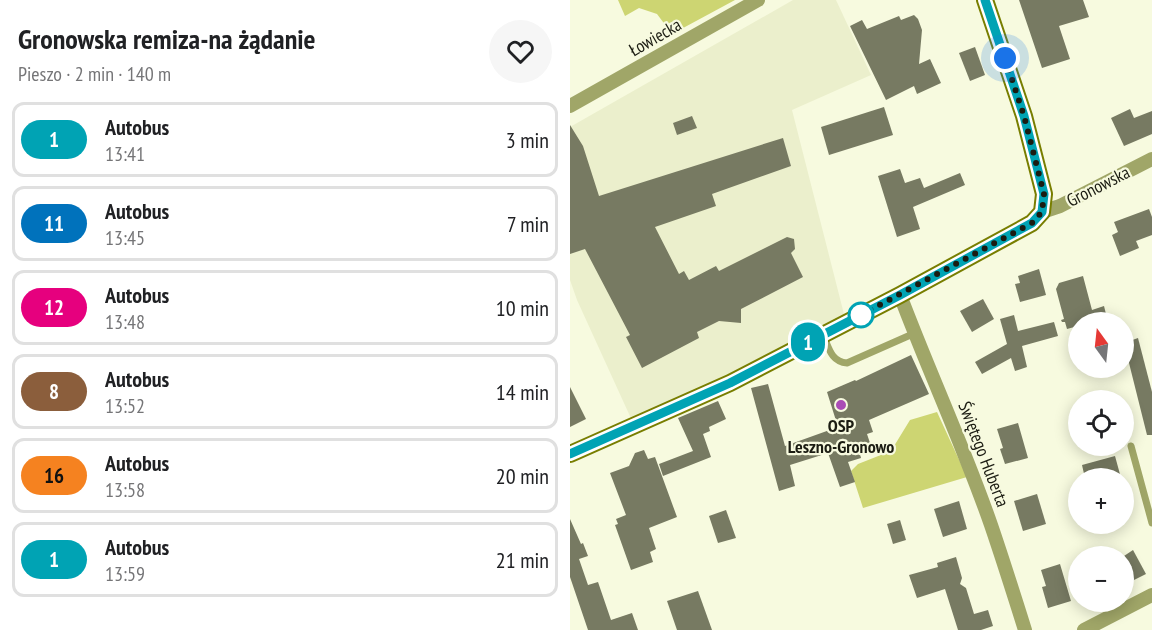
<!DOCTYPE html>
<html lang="pl">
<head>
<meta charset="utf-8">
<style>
	body { margin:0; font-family:"PT Sans Narrow",sans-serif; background:#f6f6f6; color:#202124; height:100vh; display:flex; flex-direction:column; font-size:22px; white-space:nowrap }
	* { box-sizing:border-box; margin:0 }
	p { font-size:20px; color:#757577 }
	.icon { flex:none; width:33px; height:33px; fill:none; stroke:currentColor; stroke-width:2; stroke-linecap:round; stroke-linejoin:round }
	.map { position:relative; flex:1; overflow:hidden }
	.details { display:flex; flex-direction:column; background:#fff; width:570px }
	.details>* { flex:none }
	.badge { padding:0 12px; border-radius:20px; font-size:21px; line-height:39px }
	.needle { width:39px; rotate:345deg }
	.tools { position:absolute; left:498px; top:312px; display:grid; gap:12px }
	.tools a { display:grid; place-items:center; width:66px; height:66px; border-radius:50%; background:#fff; box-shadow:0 3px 15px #0003; font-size:30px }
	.you { position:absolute; width:30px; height:30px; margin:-15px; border:4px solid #fff; border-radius:50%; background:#1a73e8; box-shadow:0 0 0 9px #1a73e833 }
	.map>.badge { position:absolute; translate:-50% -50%; box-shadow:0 0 0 3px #fff }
	.round { display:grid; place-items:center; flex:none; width:63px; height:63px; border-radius:32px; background:#f6f6f6 }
	.summary { display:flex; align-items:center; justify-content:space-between; height:102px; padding:0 18px }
	h1 { font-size:28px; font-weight:600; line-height:45px }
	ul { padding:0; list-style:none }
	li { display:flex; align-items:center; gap:18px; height:75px; margin:0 12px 9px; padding:0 6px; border:3px solid #e0e0e0; border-radius:12px }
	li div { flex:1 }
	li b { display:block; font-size:22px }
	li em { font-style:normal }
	li .badge { min-width:66px; font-weight:700; text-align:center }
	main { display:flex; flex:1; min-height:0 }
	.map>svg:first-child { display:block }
</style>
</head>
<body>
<main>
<section class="details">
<div class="summary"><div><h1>Gronowska remiza-na żądanie</h1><p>Pieszo · 2 min · 140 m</p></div><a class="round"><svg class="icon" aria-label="heart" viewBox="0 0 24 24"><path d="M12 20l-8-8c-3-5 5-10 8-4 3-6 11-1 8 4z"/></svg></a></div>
<ul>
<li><span class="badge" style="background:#00a3b4;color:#fff">1</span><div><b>Autobus</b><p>13:41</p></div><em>3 min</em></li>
<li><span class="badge" style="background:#0072bc;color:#fff">11</span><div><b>Autobus</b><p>13:45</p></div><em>7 min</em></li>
<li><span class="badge" style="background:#e6007e;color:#fff">12</span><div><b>Autobus</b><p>13:48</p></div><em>10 min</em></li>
<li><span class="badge" style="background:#8b5e3c;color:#fff">8</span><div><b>Autobus</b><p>13:52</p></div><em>14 min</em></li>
<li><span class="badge" style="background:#f58220;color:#111">16</span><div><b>Autobus</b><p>13:58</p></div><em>20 min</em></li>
<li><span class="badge" style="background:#00a3b4;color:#fff">1</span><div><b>Autobus</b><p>13:59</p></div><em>21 min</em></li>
</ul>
</section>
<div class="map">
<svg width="582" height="630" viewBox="0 0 582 630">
	<rect width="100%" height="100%" fill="#f7fadf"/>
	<path fill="#ebefcc" d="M223,0H266L301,75L222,110L276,322L64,425L7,300L0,280V127Z"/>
	<g fill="#cdd572">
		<path d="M48,0H165L102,34L87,14L69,8L55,16Z"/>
		<path d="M367,412L397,477L293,508L281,471L288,464L321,451L340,420Z"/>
	</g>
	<g fill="#777a62">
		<path d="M449,0H513L519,17L489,26L500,59L472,68Z"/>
		<path d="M344,15L348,19L352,30L349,64L360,59L371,83L347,94L344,86L316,100L280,26L292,20L297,29L329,16L331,20Z"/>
		<path d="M405,47L415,75L400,81L389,53Z"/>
		<path d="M314,107L323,135L259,155L251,127Z"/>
		<path d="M560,109L564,118L582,111V134L554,146L541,118Z"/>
		<path d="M122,116L127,128L107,135L103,123Z"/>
		<path d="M0,125L13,146L29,196L213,138L221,166L142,194L146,206L85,227L109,274L114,271L119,280L146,266L149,271L217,237L224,239L225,249L221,253L233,277L171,309V323L149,321L127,332L129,338L72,368L56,337L60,335L15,249L0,254Z"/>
		<path d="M330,169L335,183L350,178L354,188L390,173L395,185L343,207L350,229L327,237L308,176Z"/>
		<path d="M579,209L582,217V235L566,241L569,248L550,256L542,235L548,232L544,222Z"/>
		<path d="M469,269L476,295L450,302L445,284L450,283L448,276Z"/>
		<path d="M513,276L522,310L534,306L538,322H508V326L497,329L495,322H492L491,320L494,319L486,289L489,283Z"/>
		<path d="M413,299L424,319L402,332L390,311Z"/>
		<path d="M444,315L448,331L484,322L488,336L452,346L457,367L445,371L441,358L412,374L405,362L437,344L430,319Z"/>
		<path d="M568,338L582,392V435H577L554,343Z"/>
		<path d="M341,355L359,394L299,420L303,432L297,434L301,446L289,450L291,458L278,462L285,482L270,487L258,453L220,465L225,486L209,491L181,388L198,384L215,446L268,427L257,392L285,380L286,381Z"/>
		<path d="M0,387L16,419L0,427Z"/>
		<path d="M148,401L156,419L139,427L140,431L133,434L141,457L93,476L89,464L123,451L108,418Z"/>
		<path d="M448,423L458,458L435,464L430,449L433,448L427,429Z"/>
		<path d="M74,450L78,459L85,457L107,517L79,528L86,549L80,552L83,562L61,570L45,525L48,524L46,519L56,515L40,473L59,466L65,453Z"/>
		<path d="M545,456L551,478H515L512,465Z"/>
		<path d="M467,494L476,524L453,531L444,501Z"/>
		<path d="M389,501L397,529L373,537L364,509Z"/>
		<path d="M156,510L166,538L148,543L139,516Z"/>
		<path d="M0,519L11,544L13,543L18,556L9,559L18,585L28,582L41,620L62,613L68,630H18L0,577Z"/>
		<path d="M330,520L336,540L323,544L317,524Z"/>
		<path d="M563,550L576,574L554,585V556Z"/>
		<path d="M386,557L392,578L390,584L396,588L404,614L418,610L423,626L411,630H388L375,589L347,598L339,575L368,567L367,563Z"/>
		<path d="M490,564L501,601L478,608L472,587L476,586L471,570Z"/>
		<path d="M128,591L142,630H107L97,601Z"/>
	</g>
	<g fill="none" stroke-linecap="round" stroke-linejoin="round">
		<g stroke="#a0a668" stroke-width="7">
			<path d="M254,337C259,349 262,362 277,363L345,333"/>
			<path d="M561,446L582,523"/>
		</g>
		<g stroke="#a0a668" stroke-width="14">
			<path d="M0,106L188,0"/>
			<path d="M472,212L490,206L582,159"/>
			<path d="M330,295C359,372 394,447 421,525C433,560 444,595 455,630"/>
			<path d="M514,630L582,595"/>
		</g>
		<path stroke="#787e00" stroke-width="18" d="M0,454L160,383L330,295L462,223L472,212L474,194L454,116L415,0"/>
	</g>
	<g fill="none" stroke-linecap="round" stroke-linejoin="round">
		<defs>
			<path id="line" d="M0,454L160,383L330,295L462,223L472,212L474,194L454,116L415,0"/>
		</defs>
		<use href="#line" stroke="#fff" stroke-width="14"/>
		<use href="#line" stroke="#00a3b4" stroke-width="9"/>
		<path stroke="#1b1c12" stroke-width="6" stroke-dasharray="0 10.8" d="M291,315L462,223L472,212L474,194L454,116L435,58"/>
	</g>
	<circle fill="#fff" stroke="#00a3b4" stroke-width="3" cx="291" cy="315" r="12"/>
	<circle fill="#aa4cb6" stroke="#f7fadf" stroke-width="2" cx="271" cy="405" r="6"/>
	<g text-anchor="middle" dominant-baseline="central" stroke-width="4.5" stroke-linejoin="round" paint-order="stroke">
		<g font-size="18" fill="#1b1c12" stroke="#f7fadf">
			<text transform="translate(85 37) rotate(-30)">Łowiecka</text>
			<text transform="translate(528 186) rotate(-27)">Gronowska</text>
			<text transform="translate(414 454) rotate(69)">Świętego Huberta</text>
		</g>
		<g font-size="18" font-weight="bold" fill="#1b1c12" stroke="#f7fadf">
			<text x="271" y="425">OSP<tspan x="271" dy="21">Leszno-Gronowo</tspan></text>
		</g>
	</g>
</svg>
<div class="tools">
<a><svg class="needle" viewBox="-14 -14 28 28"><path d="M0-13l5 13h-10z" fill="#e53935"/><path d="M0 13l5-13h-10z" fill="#757577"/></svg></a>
<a><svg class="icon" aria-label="locate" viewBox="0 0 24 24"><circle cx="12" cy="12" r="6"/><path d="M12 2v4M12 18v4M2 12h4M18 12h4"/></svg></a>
<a>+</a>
<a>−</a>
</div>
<div class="you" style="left:435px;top:58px"></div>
<b class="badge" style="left:238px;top:342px;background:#00a3b4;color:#fff">1</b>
</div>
</main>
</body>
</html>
